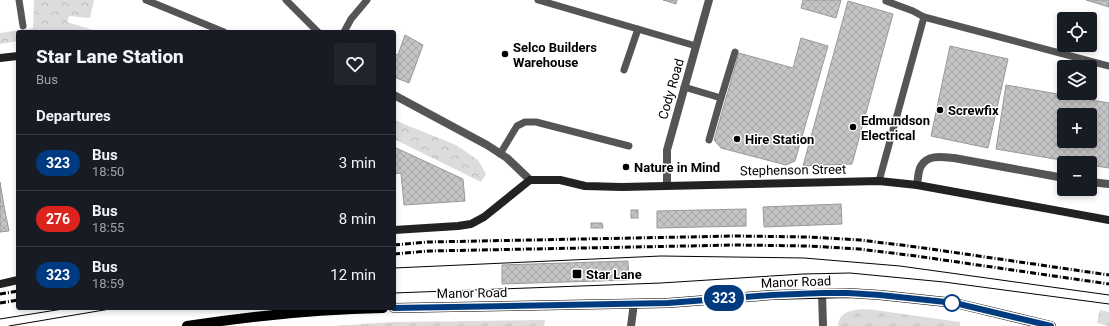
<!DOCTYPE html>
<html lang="en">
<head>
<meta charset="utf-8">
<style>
	body { margin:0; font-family:Roboto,sans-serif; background:#20242c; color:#f1f3f6; height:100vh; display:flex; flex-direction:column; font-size:15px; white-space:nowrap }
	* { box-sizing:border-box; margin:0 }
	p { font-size:13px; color:#9ea1a6 }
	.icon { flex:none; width:22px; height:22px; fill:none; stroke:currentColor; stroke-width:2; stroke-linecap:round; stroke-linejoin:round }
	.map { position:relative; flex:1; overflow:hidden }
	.drawer { position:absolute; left:16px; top:30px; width:380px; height:280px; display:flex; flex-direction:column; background:#171b24; border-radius:4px; box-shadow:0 2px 6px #0003 }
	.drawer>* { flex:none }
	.badge { padding:0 8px; border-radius:13px; font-size:14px; line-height:26px }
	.controls { position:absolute; left:1057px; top:12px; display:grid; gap:8px }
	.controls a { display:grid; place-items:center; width:40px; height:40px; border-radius:4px; background:#171b24; box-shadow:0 2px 6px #0003; font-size:20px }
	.map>.badge { position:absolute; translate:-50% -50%; box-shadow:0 0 0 2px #fff }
	h2 { padding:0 20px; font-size:15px; line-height:36px }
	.round { display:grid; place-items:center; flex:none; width:42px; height:42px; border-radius:4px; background:#20242c }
	.head { display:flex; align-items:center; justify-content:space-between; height:68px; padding:0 20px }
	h1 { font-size:19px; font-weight:800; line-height:30px }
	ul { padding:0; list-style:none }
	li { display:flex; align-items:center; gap:12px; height:56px; padding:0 20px; border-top:1px solid #363941 }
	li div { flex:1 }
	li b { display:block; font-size:15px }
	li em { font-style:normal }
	li .badge { min-width:44px; font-weight:700; text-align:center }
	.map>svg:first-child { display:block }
</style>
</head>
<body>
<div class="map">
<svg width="1109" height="326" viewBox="0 0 1109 326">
	<defs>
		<pattern id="grass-tufts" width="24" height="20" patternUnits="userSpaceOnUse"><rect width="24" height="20" fill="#dcdcdc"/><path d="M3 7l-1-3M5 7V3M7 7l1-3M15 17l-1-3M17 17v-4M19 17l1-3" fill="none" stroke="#bbb"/></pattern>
		<pattern id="forest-crowns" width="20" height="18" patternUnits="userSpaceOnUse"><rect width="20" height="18" fill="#dcdcdc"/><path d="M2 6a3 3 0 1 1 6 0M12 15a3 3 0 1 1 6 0" fill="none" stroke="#bbb"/></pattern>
		<pattern id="building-cross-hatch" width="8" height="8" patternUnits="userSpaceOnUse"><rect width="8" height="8" fill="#c4c4c4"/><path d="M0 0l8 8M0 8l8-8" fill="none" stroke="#a7a7a7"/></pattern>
	</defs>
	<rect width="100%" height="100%" fill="#fff"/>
	<g fill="url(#grass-tufts)">
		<path d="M867,309L960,322V326H838C839,310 854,310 867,309Z"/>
		<path d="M1100,310L1109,312V326L1097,323Z"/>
		<path d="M545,320L544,326H332L394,322Z"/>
	</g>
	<g fill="url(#forest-crowns)">
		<path d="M34,0H94L90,18L69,16L67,22L99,32H18V41L0,44V33L33,28Z"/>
		<path d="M394,120L456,145L478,160L486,174L481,182L394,139Z"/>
	</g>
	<g fill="url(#building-cross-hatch)" stroke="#999" fill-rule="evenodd">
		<path d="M663,0H677L676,4Z"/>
		<path d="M803,0H841L836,18L801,8Z"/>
		<path d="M1086,0H1109V7Z"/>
		<path d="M848,1L893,14L852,164L803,166Z"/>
		<path d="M405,35L423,45L409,83L394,77V53L398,55Z"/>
		<path d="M801,38L828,46L795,161L786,165L721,148L714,140L739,53L793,68Z"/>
		<path d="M950,46L1008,59L988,148L931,136Z"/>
		<path d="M1006,85L1109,103V168L1090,165V163H1078L996,149ZM1064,115H1090V141H1064Z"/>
		<path d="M394,147L463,179L465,201L404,205L401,173L394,174Z"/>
		<path d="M0,182L4,206L0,207Z"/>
		<path d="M841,204L842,224L764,227L763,207Z"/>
		<path d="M4,206L9,231L0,232V207Z"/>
		<path d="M746,209V226L657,228V211Z"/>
		<rect x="631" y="210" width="7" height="8"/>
		<path d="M591,223H602L603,228H591Z"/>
		<path d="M628,261L629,280L502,284V265Z"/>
	</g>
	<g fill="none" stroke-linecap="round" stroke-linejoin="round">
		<g stroke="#555" stroke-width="7">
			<path d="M19,0L23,26"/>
			<path d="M146,0L224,32"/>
			<path d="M286,0L318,32"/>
			<path d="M538,0L696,46"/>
			<path d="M886,1L913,11L924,17"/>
			<path d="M344,32L351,19L367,0"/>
			<path d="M624,70L638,29"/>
			<path d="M684,87L721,98L709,140"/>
			<path d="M721,98L735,52"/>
			<path d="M500,154L517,126L525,122H536L629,146"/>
			<path d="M879,181L924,17L1109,66"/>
		</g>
		<g stroke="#555" stroke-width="8">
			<path d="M394,95L487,145L507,158L530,180"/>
			<path d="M1090,182L1109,184"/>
			<path d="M917,185C918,179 918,171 921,166C928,154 943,157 954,158L1064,178"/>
			<path d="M822,293L823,326"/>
		</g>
		<g stroke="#555" stroke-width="8">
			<path d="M667,185V150L709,0"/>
			<path d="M631,326L634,303"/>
		</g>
		<g stroke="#222" stroke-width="8">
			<path d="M0,58L18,56"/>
			<path d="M394,230L458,226L471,224L484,217L530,180H560L585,186L622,187L879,181L917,185L1109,220"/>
			<path d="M0,284L18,280"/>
		</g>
		<g stroke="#000" stroke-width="10">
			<path d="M394,308L668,303L772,295L848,293L880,295L955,303L1051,326"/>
			<path d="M187,326C252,316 318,309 383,308"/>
		</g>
		<g stroke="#000" stroke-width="1">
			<path d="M394,268L661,256L804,258L900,266L1109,295"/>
			<path d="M394,293L661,283L803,274L850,273L944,282L1109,304"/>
			<path d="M0,319L69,308"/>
			<path d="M9,326L116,308"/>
		</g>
		<g stroke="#000" stroke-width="3" stroke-dasharray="6 2 1 2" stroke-linecap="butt">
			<path d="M394,245L428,242L736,236L808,237L860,240L917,247L1109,275"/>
			<path d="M394,254L429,251L736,245L808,246L859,249L916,256L1109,284"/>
			<path d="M0,294L18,291"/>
			<path d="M0,303L18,300"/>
		</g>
	</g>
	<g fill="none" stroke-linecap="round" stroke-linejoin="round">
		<defs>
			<path id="line" d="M394,308L668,303L772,295L822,293H848L880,295L955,303L1051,326"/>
		</defs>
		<use href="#line" stroke="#fff" stroke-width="9"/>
		<use href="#line" stroke="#003b80" stroke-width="6"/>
	</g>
	<g fill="#000" stroke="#fff" stroke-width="1.5">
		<circle cx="505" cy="54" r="4"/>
		<circle cx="940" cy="110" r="4"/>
		<circle cx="853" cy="127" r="4"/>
		<circle cx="737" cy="139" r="4"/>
		<circle cx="626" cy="167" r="4"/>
		<rect x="572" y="269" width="10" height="10" rx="2"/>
	</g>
	<circle fill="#fff" stroke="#003b80" stroke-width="2" cx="952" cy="303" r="8"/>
	<g text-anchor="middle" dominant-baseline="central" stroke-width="3" stroke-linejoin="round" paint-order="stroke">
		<g font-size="13" font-weight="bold" fill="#000" stroke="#fff" text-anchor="start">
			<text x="513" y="47">Selco Builders<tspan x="513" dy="15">Warehouse</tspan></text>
			<text x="948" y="110">Screwfix</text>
			<text x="861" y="120">Edmundson<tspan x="861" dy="15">Electrical</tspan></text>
			<text x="745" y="139">Hire Station</text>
			<text x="634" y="167">Nature in Mind</text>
			<text x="586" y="274">Star Lane</text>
		</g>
		<g font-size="13" fill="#000" stroke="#fff">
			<text transform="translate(671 89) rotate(-74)">Cody Road</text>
			<text transform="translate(793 170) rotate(-1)">Stephenson Street</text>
			<text transform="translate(796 282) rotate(-2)">Manor Road</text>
			<text transform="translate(472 293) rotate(-1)">Manor Road</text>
		</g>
	</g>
</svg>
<div class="controls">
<a><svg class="icon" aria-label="locate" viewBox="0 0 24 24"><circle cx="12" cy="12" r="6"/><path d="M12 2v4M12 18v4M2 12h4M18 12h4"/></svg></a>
<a><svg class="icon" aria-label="layers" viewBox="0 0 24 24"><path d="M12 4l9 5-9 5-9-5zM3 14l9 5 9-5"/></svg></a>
<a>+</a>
<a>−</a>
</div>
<b class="badge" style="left:724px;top:298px;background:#003b80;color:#fff">323</b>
<section class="drawer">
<div class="head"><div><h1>Star Lane Station</h1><p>Bus</p></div><a class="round"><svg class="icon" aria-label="heart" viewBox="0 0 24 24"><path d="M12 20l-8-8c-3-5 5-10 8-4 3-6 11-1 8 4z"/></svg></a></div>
<h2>Departures</h2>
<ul>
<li><span class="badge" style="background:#003b80;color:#fff">323</span><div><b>Bus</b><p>18:50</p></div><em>3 min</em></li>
<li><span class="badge" style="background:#dc241f;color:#fff">276</span><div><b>Bus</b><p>18:55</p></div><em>8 min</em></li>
<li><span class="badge" style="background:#003b80;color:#fff">323</span><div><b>Bus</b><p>18:59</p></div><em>12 min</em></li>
</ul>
</section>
</div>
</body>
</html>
